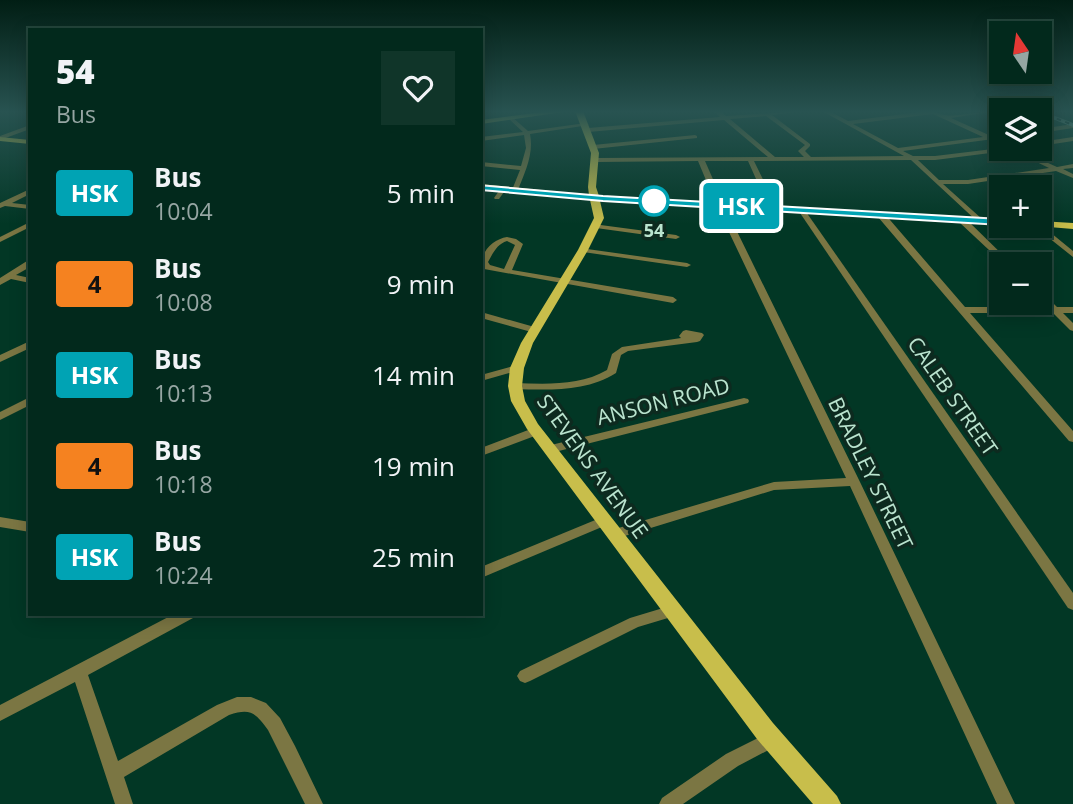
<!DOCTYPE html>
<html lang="en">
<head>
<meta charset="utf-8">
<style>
	body { margin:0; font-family:"Open Sans",sans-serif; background:#103529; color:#f1f3f6; height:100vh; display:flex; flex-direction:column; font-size:26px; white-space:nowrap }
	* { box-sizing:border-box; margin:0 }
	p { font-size:23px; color:#96a6a3 }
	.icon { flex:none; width:38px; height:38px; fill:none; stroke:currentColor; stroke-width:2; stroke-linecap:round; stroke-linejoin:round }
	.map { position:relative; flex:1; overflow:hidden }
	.drawer { position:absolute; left:28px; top:28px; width:455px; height:588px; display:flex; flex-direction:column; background:#02291c; border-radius:0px; box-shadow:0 4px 18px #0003,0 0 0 2px #23453b }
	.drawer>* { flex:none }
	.badge { padding:0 14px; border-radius:5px; font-size:24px; line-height:46px }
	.needle { width:46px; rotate:347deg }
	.buttons { position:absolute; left:989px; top:21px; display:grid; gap:14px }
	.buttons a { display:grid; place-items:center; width:63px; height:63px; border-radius:0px; background:#02291c; box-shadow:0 4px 18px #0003,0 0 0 2px #23453b; font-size:35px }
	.map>.badge { position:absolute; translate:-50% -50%; box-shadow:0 0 0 4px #fff }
	.round { display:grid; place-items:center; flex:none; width:74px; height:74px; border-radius:0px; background:#103529 }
	.headline { display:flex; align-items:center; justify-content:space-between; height:119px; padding:0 28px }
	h1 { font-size:33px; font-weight:800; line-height:52px }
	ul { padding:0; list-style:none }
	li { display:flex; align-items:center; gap:21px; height:91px; padding:0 28px }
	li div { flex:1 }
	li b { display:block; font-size:26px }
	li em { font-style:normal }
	li .badge { min-width:77px; font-weight:700; text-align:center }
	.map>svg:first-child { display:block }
</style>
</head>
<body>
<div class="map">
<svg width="1073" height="804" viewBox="0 0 1073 804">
	<rect width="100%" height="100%" fill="#023725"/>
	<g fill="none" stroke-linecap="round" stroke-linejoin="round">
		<g fill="#7b7643" fill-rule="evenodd">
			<path d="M714,111H720L726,116L805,111L772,115L810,144V146L805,151L811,157L904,156L822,111H829L848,121L928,111C935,111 938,114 945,115C954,117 983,111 996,111L951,118L991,136L1001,134V138L903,151L913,156H935L1001,148L1009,149L1006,151L935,160H918L939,180H968L1049,168L1010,149H1017L1057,167L1073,164V168L1063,169L1073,174V178L1056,171L968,184H943L982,219V223H979L911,160L754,161L777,208L773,210L769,208L748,161H705L726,209L860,482L1015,804H997L850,486L774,490L615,539L610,538L609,534L610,530L615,529L774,482L846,478L718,209L698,161L595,162L592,160L595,158L768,157L724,120L588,132L585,130L588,128L720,117ZM933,114L983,137L898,148L853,124ZM766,116L805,145L798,151L804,157H775L730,119Z"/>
			<path d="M511,116L528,131L586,123L589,125L530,134C534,154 525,172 518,190L515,192L512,190L520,170L481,166V162L521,166L526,148L524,135L481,141V137L523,132L509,119Z"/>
			<path d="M1073,124V128L1040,133V129Z"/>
			<path d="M30,125V129L0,140V136Z"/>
			<path d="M695,135L697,136V138L593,149L590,147L593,145Z"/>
			<path d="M1073,137V141L1040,146V142Z"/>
			<path d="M501,188L506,189L499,199H495L494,198Z"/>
			<path d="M30,189V194L12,203L30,205V209L5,206L0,208V203Z"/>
			<path d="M800,209H804L1073,593V610L1068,608L798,210Z"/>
			<path d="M878,213H884L965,307H1047L1040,299V292L1043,293L1057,307H1073V313H1063L1073,323V331L1070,330L1053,313H970L1073,431V442L1069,441L878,217Z"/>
			<path d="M1040,214L1053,223V227H1047L1040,219Z"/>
			<path d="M959,218H965L1012,264H1004L959,222Z"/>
			<path d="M30,222V227L0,242V237Z"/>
			<path d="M593,224L676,235L680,237L676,239L596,228L592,226Z"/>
			<path d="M1040,224L1073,251V257L1034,226H1040Z"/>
			<path d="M507,237L516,239L523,244L512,270L673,297L677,300L673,303L484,269C477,254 493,239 507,237ZM507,241L515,245L504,269L490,265L488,262C493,253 497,244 507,241Z"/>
			<path d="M580,248L687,263L691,265L687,267L583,252L579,250Z"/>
			<path d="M27,261H30V267L16,275L30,278V283L11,279L0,285V278Z"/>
			<path d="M481,312L538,328L540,330L535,333L481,318Z"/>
			<path d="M686,330L702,333L704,335L700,341L697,342L628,351L621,355L616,373C586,392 549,390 515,389L510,386L515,383C546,384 580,386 607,370L612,354L622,347L681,338L679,336L683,331Z"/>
			<path d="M30,341V348L0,362V355Z"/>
			<path d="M517,365L522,368L520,370L481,381V375Z"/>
			<path d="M30,397V405L0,420V412Z"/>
			<path d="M744,398L748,399L749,401L748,403L551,453L547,452L545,449L547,446L551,445Z"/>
			<path d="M536,427L542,431L540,434L481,456V448Z"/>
			<path d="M605,516L609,518L611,521L609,524L481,578V567Z"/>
			<path d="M0,517L30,522V532L0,527Z"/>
			<path d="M673,605L678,607L680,611L678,615L638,627L530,681L525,683L520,681L517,676L520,671L630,618Z"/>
			<path d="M174,614H195L193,618L88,675L118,761L217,705L237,697H251L266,703L280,718L295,746L323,804H305L268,730C255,712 250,708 229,715L124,777L133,804H115L75,682L0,721V705Z"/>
			<path d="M772,731L778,733L780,739L778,745L738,766L683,804H659L662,798L726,754Z"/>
		</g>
		<g fill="#c8be4b" fill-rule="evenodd">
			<path d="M550,111H570L481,124V120Z"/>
			<path d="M575,111H583L599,153L596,187L599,196L1001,219V225L600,201L604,218L588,250L533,343L524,368L522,386L525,401L538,424L773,723L837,796L841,804H813L757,739L527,429L511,401L508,386L510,368L521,343L578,250L594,218L590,200L481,190V184L589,195L588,187L591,153Z"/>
			<path d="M0,137L30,140V144L0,141Z"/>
			<path d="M1040,221L1073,223V229L1037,226H1040Z"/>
		</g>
		<defs>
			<path id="rail" d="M1040,112L1073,125"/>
		</defs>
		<use href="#rail" stroke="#9cc8b3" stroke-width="3.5"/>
		<use href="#rail" stroke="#0d2a1f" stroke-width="2" stroke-dasharray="4.5" stroke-linecap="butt"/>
	</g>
	<linearGradient id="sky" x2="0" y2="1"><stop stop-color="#011e14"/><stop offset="0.5" stop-color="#285351"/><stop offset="1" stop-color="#285351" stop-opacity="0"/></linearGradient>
	<rect width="1073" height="224" fill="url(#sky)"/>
	<path fill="#00a3b4" stroke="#fff" stroke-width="2" d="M478,185L603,196L1001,219L1006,222L1001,225L603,201L481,190Z"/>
	<circle fill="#fff" stroke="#00a3b4" stroke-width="3.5" cx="654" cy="201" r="14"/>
	<g text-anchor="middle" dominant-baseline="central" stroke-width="7" stroke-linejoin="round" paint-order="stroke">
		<g font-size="18" font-weight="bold" fill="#bae4cf" stroke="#0d2a1f">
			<text x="654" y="230">54</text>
		</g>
		<g font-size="21" fill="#bae4cf" stroke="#0d2a1f">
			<text transform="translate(953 396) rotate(55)">CALEB STREET</text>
			<text transform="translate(663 401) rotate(-14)">ANSON ROAD</text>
			<text transform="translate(593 466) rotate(54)">STEVENS AVENUE</text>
			<text transform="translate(871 473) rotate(64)">BRADLEY STREET</text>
		</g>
	</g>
</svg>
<div class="buttons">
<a><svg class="needle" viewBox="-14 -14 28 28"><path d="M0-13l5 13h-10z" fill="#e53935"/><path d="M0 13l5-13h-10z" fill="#96a6a3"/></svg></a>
<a><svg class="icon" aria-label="layers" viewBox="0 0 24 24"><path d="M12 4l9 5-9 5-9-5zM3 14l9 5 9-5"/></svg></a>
<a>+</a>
<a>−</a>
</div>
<b class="badge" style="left:741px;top:206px;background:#00a3b4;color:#fff">HSK</b>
<section class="drawer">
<div class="headline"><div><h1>54</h1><p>Bus</p></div><a class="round"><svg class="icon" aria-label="heart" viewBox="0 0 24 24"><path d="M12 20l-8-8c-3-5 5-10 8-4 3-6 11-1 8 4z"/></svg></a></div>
<ul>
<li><span class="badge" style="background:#00a3b4;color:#fff">HSK</span><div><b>Bus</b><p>10:04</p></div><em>5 min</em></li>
<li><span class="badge" style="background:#f58220;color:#111">4</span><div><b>Bus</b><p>10:08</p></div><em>9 min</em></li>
<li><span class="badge" style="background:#00a3b4;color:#fff">HSK</span><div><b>Bus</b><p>10:13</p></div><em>14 min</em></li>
<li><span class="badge" style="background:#f58220;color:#111">4</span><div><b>Bus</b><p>10:18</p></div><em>19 min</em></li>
<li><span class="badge" style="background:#00a3b4;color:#fff">HSK</span><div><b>Bus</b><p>10:24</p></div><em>25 min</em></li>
</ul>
</section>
</div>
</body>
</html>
